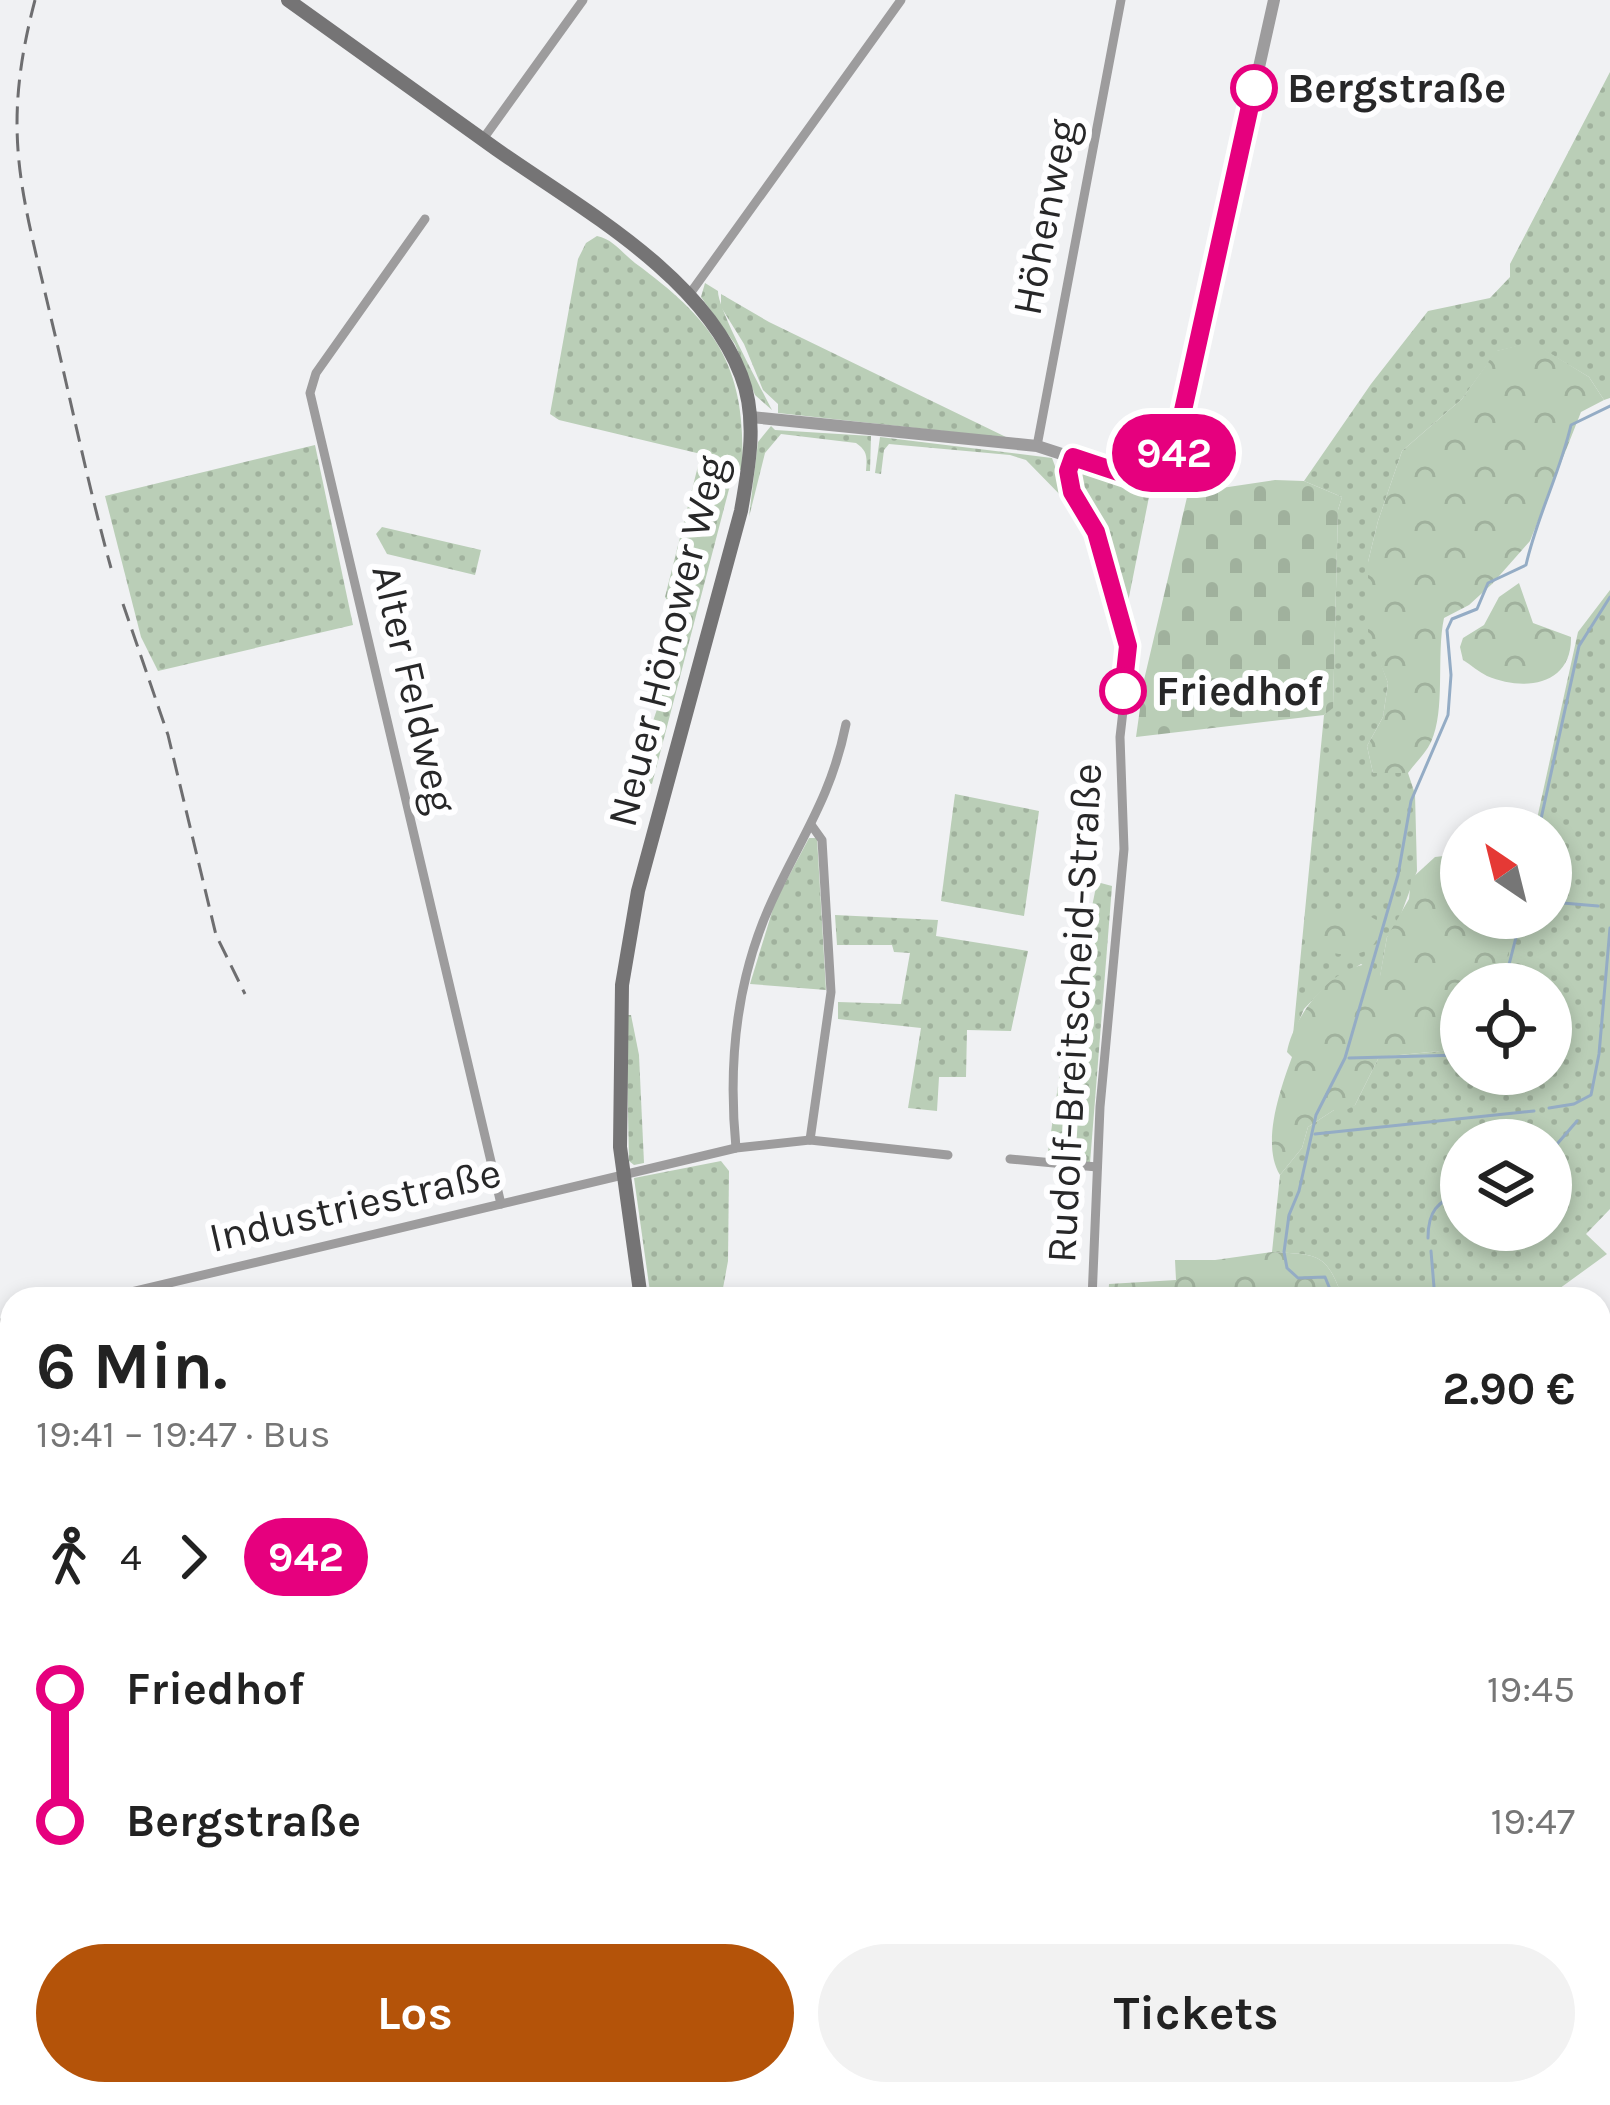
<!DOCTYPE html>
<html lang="de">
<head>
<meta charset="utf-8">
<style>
	body { margin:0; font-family:Karla,sans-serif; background:#f2f2f2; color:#222; height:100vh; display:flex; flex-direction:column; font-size:45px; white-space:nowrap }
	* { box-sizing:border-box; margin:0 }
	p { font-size:39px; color:#767676 }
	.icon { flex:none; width:66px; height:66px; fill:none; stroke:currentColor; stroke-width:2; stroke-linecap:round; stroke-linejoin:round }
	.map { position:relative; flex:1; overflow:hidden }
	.side { position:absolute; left:0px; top:1287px; width:1611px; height:819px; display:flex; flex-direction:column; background:#fff; border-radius:36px 36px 0 0; box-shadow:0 6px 18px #0003 }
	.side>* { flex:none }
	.badge { padding:0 24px; border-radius:39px; font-size:42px; line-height:78px }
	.needle { width:78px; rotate:325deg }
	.buttons { position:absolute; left:1440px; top:807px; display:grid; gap:24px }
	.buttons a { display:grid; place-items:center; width:132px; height:132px; border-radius:50%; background:#fff; box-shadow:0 6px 18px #0003; font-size:60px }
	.map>.badge { position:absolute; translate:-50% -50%; box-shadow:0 0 0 6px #fff }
	.legs { display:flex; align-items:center; gap:18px; height:132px; padding:0 36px; font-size:39px }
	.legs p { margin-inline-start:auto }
	.overview { display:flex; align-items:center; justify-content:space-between; height:204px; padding:0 36px }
	h1 { font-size:66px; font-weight:700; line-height:90px }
	.primary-button { display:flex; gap:24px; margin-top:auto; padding:24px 36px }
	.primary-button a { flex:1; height:138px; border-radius:72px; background:#b45309; color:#fff; font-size:48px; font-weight:700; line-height:138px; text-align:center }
	.primary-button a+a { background:#f2f2f2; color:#222 }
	ul { padding:0 36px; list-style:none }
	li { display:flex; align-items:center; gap:42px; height:132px; font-size:45px }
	li i { display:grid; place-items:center; width:18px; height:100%; margin:0 15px; background:currentColor }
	li i::after { content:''; width:30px; height:30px; margin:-15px; border:9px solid; border-radius:50%; background:#fff }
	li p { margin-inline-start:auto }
	li:first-child i { background:linear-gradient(#0000 50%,currentColor 0) }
	li:last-child i { background:linear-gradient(currentColor 50%,#0000 0) }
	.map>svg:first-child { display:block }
</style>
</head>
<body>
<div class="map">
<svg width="1610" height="2105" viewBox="0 0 1610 2105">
	<defs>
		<pattern id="grass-dots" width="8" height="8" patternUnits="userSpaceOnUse" patternTransform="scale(3)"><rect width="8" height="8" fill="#baceb7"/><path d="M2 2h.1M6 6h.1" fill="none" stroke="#a0b19d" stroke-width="1.8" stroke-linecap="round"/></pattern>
		<pattern id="forest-crowns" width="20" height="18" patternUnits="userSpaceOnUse" patternTransform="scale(3)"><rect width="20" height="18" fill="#baceb7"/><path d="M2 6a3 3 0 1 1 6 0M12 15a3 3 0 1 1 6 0" fill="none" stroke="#a0b19d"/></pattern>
		<pattern id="cemetery-stones" width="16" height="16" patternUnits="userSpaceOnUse" patternTransform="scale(3)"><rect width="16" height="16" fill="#baceb7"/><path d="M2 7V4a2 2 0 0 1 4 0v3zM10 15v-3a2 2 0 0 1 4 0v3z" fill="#a0b19d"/></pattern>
	</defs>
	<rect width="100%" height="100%" fill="#f0f1f3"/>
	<g fill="url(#grass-dots)" fill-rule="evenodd">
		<path d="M1610,72V398L1604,400L1589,377L1532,343L1497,351L1462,399L1402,451L1378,521L1368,562L1381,664L1388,683L1383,717L1367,746L1373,773H1408L1415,794L1417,871L1397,925L1387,937L1380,977L1361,964L1324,988L1304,1009L1293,1035L1324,715L1333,707L1338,510L1342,497L1304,481L1371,384L1428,311L1490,298L1510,277V264Z"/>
		<path d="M597,236C613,239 622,253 635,263C716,322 747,367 742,470H734L652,784L626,777L645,723L652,724L667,680L675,611L665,597L701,454L559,420L550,414L578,259L586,243Z"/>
		<path d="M705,283L718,291C717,308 762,390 772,410L755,395L735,344L701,297Z"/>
		<path d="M721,294L769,322L1008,438L778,413V404L763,390L744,344L721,307Z"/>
		<path d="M771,426L775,430L871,436L870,471H866C867,458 868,451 856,443L781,434L765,453L749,517L758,442Z"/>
		<path d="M880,437L1052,458L1069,504L1026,460L1010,455L889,444L884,450L881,474L875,473Z"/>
		<path d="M315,445L353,625L158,671L141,637L105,496Z"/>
		<path d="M1078,466L1145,489L1149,497L1124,622L1100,530L1073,481Z"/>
		<path d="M382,527L481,550L475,575L387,554L376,534Z"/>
		<path d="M1610,590V1209L1586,1234L1607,1254L1545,1299H1343C1326,1252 1319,1255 1272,1252L1280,1175L1302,1148L1308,1127L1334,1110L1355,1105L1379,1057L1461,1049V1074H1551V984H1500L1515,918H1551V828H1535L1578,632ZM1461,1140H1551V1230H1461Z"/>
		<path d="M955,794L1039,811L1024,916L941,901Z"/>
		<path d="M809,838H817L826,990L750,984L775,902Z"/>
		<path d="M1097,882L1112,886L1090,1163L1047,1158L1066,1034Z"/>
		<path d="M835,915L938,920L936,936L1028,951L1011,1031L967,1030L966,1077H939L937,1111L908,1108L921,1028L838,1019V1002L901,1004L910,953L894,952L892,945H837Z"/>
		<path d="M626,1015H631L639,1055L644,1163L634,1165L629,1161Z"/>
		<path d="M721,1161L729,1171L728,1261L721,1299H651L634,1178Z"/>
		<path d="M1599,1646L1610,1648V1765L1599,1784Z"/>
	</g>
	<g fill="url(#forest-crowns)">
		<path d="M1532,342L1589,377L1604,400L1581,412L1530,541L1492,584L1469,605L1444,618C1436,655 1446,710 1431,742C1426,753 1415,763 1408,773H1373L1367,746L1383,717L1388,683L1368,633V562L1378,521L1402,451L1462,399L1496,351Z"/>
		<path d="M1519,583L1533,623L1571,637C1572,685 1525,692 1487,676C1479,672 1471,665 1463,660L1460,647L1463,638L1484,625L1499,597Z"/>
		<path d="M1461,854V918H1516L1501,984H1461V1049L1379,1057L1355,1105L1341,1113L1334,1110L1308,1127L1302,1148L1280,1175C1261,1144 1280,1090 1292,1057L1287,1052C1293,1017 1332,965 1370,964L1380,976L1387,937L1409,899L1411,879L1435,857Z"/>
		<path d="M1331,909L1361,911L1378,921C1384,961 1341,958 1315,948L1310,928Z"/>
		<path d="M1272,1252C1319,1255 1326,1252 1343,1299H1108L1109,1284L1176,1280L1175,1260H1215Z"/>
		<path d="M1610,1521V1648L1599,1646V1530Z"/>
		<path d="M1610,1819V2105H1283L1290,2094H1599V1837Z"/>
	</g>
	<path fill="url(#cemetery-stones)" d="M1275,480L1304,481L1342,497L1338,510L1333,708L1324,715L1136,737L1144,680L1188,493Z"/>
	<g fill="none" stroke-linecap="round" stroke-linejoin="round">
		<g stroke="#94acc5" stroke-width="3">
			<path d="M1539,828L1579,646L1610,597"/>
			<path d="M1551,902L1598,906"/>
			<path d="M1504,984L1521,918"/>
			<path d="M1349,1058L1461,1055"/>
			<path d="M1549,1108L1574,1104L1591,1095L1599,1054L1610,928"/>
			<path d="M1315,1134L1534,1111"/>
			<path d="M1551,1151L1577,1121"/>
			<path d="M1428,1238C1428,1211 1437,1202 1461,1192"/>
			<path d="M1431,1251L1435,1299"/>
			<path d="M1334,1299L1325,1277L1298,1278L1287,1268L1284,1252L1289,1215L1299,1191L1316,1115L1345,1058L1398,875L1411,801L1448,715L1451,675L1447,630L1452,619L1477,609L1488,583L1526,565C1537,516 1560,473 1571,425L1610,406"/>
		</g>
		<g stroke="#9d9c9d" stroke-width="9">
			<path d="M483,139L583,0"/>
			<path d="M425,219L316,373L310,393L501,1204"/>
			<path d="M689,295L901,0"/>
			<path d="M1037,446L1121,0"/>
			<path d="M1073,457L1068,479L1096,533L1129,658L1120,737L1124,849L1100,1107L1092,1299"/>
			<path d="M810,1140L831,992L822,840L812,826"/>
			<path d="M736,1148C728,1065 736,980 771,903C801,837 831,798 846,724"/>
			<path d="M1010,1159L1097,1167"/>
			<path d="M102,1299L736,1148L810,1140L948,1155"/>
			<path d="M0,1323L12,1321"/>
			<path d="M1599,1517L1610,1510"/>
			<path d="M0,1609L12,1606"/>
			<path d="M0,1650L12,1647"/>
			<path d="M0,1968L12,1964"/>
		</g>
		<path stroke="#9d9c9d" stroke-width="12" d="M751,417L1037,446L1151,483L1167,479L1274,0"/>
		<g stroke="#757475" stroke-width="14">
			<path d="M288,0C357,50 427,99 496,149C580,208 703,275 741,375C758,418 749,466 741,511L638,891L622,985L620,1147L641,1299"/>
			<path d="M1266,2105V2094"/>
		</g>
		<g stroke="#595758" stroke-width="15">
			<path d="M1599,1797L1610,1777"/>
			<path d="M1599,1828L1610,1807"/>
			<path d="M951,2094L1028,2105"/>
			<path d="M1128,2094H1130"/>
			<path d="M410,2105L437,2094"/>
			<path d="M457,2105L486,2094"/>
			<path d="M1198,2105L1252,2094"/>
		</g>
		<g stroke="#6e6e70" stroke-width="3" stroke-dasharray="18 9" stroke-linecap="butt">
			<path d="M35,0C0,133 22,192 51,318C71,401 88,485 111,568"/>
			<path d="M123,604L168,735L216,935L245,994"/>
		</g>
	</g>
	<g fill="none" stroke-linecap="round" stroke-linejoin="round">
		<defs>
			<path id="line-1" d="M1123,691L1128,646L1096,532L1072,492L1068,471L1073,457L1151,483H1162L1169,474L1254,88"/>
		</defs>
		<use href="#line-1" stroke="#fff" stroke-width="27"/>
		<use href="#line-1" stroke="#e6007e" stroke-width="18"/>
	</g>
	<g fill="#fff" stroke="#e6007e" stroke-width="6">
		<circle cx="1254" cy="88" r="21"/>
		<circle cx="1123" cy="691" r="21"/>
	</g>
	<g text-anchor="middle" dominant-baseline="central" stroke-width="12" stroke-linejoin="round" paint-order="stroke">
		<g font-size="42" font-weight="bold" fill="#272728" stroke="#fefeff" text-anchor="start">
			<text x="1287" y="88">Bergstraße</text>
			<text x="1156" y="691">Friedhof</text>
		</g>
		<g font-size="42" fill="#272728" stroke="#fefeff">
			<text transform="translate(1045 217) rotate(-79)">Höhenweg</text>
			<text transform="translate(667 641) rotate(-76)">Neuer Hönower Weg</text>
			<text transform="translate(414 689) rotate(77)">Alter Feldweg</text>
			<text transform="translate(1074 1013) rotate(-87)">Rudolf-Breitscheid-Straße</text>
			<text transform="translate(355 1205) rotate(-13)">Industriestraße</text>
		</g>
	</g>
</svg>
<div class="buttons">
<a><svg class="needle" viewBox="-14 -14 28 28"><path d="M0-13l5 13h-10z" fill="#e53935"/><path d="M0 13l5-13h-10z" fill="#767676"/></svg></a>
<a><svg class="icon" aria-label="locate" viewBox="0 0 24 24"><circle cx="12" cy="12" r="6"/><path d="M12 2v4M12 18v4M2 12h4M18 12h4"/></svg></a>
<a><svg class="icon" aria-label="layers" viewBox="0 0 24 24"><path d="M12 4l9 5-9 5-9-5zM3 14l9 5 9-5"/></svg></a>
</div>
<b class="badge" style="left:1174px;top:453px;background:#e6007e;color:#fff">942</b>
<section class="side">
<div class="overview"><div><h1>6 Min.</h1><p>19:41 – 19:47 · Bus</p></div><b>2.90 €</b></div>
<div class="legs"><svg class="icon" aria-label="walk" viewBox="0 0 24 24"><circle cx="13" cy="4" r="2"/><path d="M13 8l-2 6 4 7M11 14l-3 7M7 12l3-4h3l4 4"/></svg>4<svg class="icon" aria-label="forward" viewBox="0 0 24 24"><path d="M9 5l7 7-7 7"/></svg><b class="badge" style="background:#e6007e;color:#fff">942</b></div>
<ul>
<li><i style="color:#e6007e"></i><b>Friedhof</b><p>19:45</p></li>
<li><i style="color:#e6007e"></i><b>Bergstraße</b><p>19:47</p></li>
</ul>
<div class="primary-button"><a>Los</a><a>Tickets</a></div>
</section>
</div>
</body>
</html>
